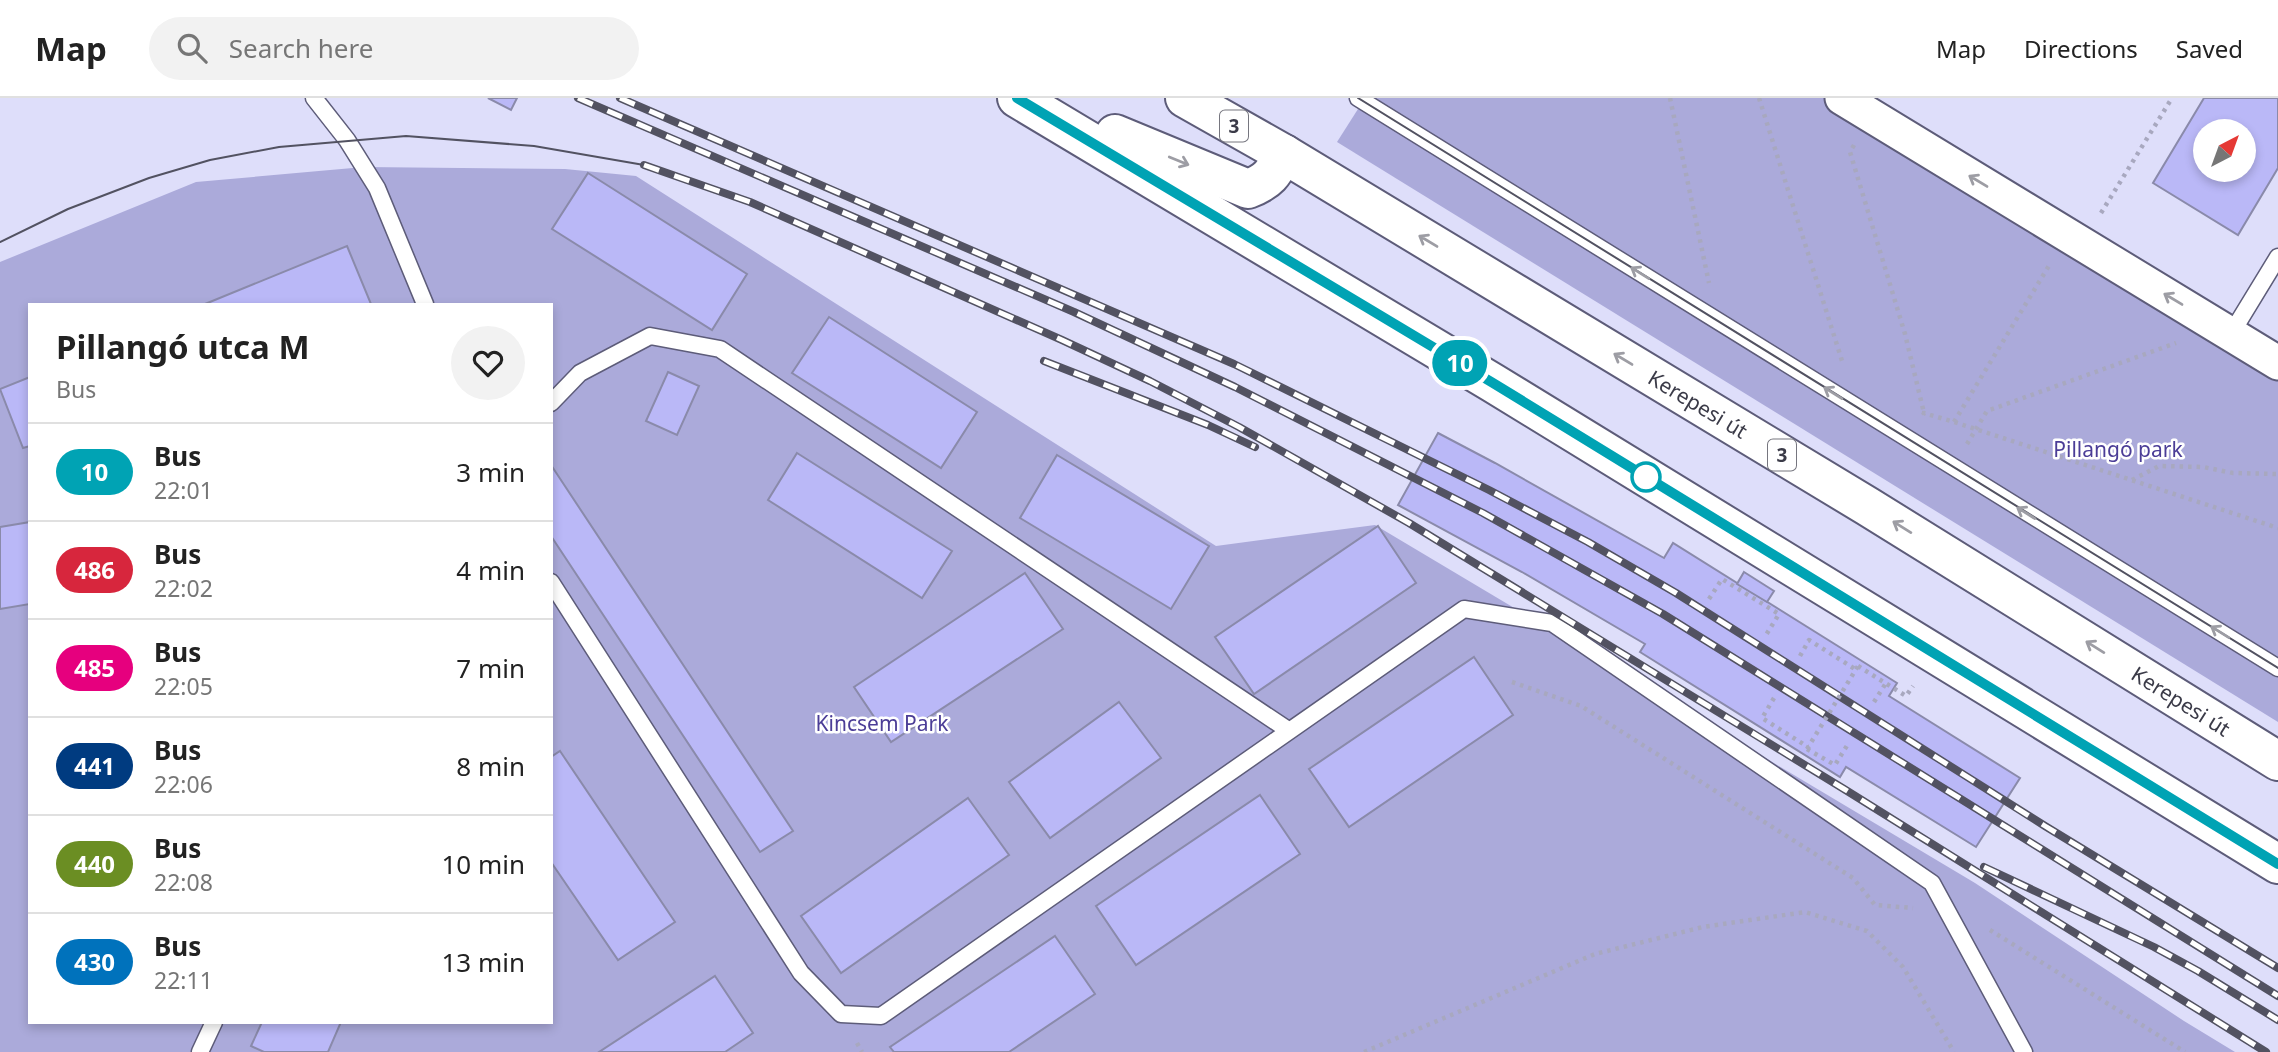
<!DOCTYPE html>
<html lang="en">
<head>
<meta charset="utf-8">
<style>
	body { margin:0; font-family:"Noto Sans",sans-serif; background:#f2f2f2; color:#222; height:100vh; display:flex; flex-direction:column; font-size:26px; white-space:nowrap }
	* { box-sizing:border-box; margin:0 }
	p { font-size:23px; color:#767676 }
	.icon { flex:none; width:38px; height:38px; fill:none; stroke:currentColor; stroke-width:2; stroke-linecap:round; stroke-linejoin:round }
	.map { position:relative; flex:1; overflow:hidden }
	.panel { position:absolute; left:28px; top:205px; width:525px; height:721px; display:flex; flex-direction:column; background:#fff; border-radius:0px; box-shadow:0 4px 10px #0003 }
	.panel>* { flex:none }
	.badge { padding:0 14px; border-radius:23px; font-size:24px; line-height:46px }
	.needle { width:46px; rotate:41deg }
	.buttons { position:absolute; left:2193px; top:21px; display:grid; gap:14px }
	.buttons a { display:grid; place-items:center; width:63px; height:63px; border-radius:50%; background:#fff; box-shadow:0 4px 10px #0003; font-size:35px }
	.map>.badge { position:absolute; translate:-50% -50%; box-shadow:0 0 0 4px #fff }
	.round { display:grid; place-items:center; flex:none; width:74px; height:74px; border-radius:37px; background:#f2f2f2 }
	.headline { display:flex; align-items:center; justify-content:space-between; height:119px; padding:0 28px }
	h1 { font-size:33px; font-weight:700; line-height:52px }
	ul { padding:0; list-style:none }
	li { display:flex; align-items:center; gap:21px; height:98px; padding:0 28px; border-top:2px solid #e0e0e0 }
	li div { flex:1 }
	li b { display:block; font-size:26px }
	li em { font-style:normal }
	li .badge { min-width:77px; font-weight:700; text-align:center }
	header { display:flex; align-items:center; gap:42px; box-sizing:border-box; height:98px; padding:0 35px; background:#fff; border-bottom:2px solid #e0e0e0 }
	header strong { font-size:33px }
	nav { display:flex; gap:38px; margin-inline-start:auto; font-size:24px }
	.search { width:490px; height:63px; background:#f2f2f2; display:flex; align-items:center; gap:18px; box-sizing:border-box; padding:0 24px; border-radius:38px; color:#767676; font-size:26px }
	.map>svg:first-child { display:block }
</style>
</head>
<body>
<header>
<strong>Map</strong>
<div class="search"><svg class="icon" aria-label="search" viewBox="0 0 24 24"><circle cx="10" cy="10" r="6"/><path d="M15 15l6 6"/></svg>Search here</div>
<nav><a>Map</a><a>Directions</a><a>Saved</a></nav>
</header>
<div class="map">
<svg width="2278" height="954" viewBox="0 0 2278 954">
	<rect width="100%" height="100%" fill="#dedefa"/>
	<g fill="#abaada" fill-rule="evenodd">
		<path d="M1365,0H1829L2278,274V624L1337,44Z"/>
		<path d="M364,69L565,71L636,78L1216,448L1375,427L1975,785L2184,923L2235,954H0V164L196,84ZM30,206H551V924H30Z"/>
	</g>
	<g fill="#bab8f7" stroke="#8a8aaa" stroke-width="2" fill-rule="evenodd">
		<path d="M488,0H517L511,12Z"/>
		<path d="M2204,0H2278V70L2238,137L2153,85ZM2205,33H2244V72H2205Z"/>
		<path d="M588,75L747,176L712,232L552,131Z"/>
		<path d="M347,148L371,206H205Z"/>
		<path d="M829,219L977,314L941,370L792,275Z"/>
		<path d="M668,274L699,288L677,337L646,323Z"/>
		<path d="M30,279V348L23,350L0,291Z"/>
		<path d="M1438,335L1495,365L1664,460L1673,445L1897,585L1889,598L2020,680L1976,749L1846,669L1840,679L1640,554L1645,546L1522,474L1398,407Z"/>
		<path d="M797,355L952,453L922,500L768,402Z"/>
		<path d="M1057,357L1209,448L1171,511L1020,420Z"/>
		<path d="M551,367L793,733L760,754L551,438Z"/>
		<path d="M30,424V506L0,511V429Z"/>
		<path d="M1378,428L1416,485L1254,596L1215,539Z"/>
		<path d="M1744,474L1774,493L1767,504L1737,486Z"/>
		<path d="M1025,475L1063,531L891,644L854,589Z"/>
		<path d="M1474,559L1513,617L1349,729L1309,671Z"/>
		<path d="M1119,604L1161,660L1050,740L1009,684Z"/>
		<path d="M560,653L675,824L618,862L551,764V659Z"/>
		<path d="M1260,697L1300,756L1136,867L1096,808Z"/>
		<path d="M968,700L1009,757L841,875L801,818Z"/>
		<path d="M1055,838L1095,896L1009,954H894L890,949Z"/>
		<path d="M715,878L753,935L725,954H599Z"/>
		<path d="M262,924H341L328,954H264L251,948Z"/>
	</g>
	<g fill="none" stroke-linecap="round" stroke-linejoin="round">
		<defs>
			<g id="lane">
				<path d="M314,0L347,42L377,90L425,206"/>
				<path d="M1358,0L2278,570"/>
				<path d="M2231,236L2278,159"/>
				<path d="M551,305L580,275L650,238L720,251L1288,632"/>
				<path d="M551,484L801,875L841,916L881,918L1464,511L1552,525L1932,785L2024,954"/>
				<path d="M200,954L214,924"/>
			</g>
			<path id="street" d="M1842,0L2278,265"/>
			<g id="primary">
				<path d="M1017,0L1493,285L2278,766"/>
				<path d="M1185,0L1284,56L1867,408L2278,663"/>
				<path d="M1115,36L1248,91C1269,83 1273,76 1284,56"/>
			</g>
		</defs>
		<use href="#lane" stroke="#5d5c79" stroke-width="19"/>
		<use href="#street" stroke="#5d5c79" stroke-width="37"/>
		<use href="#primary" stroke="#5d5c79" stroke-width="42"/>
		<g stroke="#a8a8bf" stroke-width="4.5" stroke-dasharray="3.5 5" stroke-linecap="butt">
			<path d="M1670,0L1709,185"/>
			<path d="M1759,0L1843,266"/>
			<path d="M1854,47L1850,54L1905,236L1924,315H1922"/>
			<path d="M2101,115L2172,0"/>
			<path d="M1923,317L1924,315L1954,324L2278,430"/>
			<path d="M1954,324L2050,166"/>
			<path d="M1967,346L1987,313L2176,245"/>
			<path d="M2132,382L2159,368L2203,369L2233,375L2278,376"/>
			<path d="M1709,501L1722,481L1779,516L1766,537"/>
			<path d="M1800,558L1809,542L1855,571"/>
			<path d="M1858,568L1906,598L1913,588"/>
			<path d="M1512,584L1581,608L1853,780L1875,807L1913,810"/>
			<path d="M1774,600L1762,620L1808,649"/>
			<path d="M1874,604L1886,585"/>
			<path d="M1807,651L1835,667L1848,646"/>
			<path d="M1990,832L2185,954"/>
			<path d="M857,945L862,954"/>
			<path d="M1364,954L1595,856L1703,829L1805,814L1867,833L1903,869L1954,954"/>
		</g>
		<use href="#lane" stroke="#fff" stroke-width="16"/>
		<use href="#street" stroke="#fff" stroke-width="33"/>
		<use href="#primary" stroke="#fff" stroke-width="38"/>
		<g stroke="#525261" stroke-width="2">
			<path d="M1358,0L2278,570"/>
			<path d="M0,144L68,111L149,80L210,62L279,49L406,38L534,48L644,67"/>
		</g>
		<defs>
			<g id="rail">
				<path d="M578,0L1074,214L1235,289L1483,415L1663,516L2278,898"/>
				<path d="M620,0L1234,266L1489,392L1588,444L1676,495L2045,728L2278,870"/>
				<path d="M644,67L750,104L1062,242L1150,283L1239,329L1409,425L1844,691L2266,954"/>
				<path d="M1044,263L1208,327L1255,349"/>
				<path d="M1984,769L2154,849L2198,873L2278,922"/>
			</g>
		</defs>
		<use href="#rail" stroke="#525261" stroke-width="8"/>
		<use href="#rail" stroke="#fff" stroke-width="5" stroke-dasharray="16" stroke-linecap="butt"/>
		<path stroke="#a8a8bf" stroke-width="4.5" stroke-dasharray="3.5 5" stroke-linecap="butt" d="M1807,651L1858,568"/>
	</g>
	<defs><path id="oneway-shaft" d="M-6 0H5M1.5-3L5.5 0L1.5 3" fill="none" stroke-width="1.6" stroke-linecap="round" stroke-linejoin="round" transform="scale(1.75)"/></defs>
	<g stroke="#9d9da4">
		<use href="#oneway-shaft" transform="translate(1179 63) rotate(22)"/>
		<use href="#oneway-shaft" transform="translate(1978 83) rotate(-149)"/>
		<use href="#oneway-shaft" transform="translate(1428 143) rotate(-149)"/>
		<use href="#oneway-shaft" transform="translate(1640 175) rotate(-148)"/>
		<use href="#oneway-shaft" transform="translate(2173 201) rotate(-149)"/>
		<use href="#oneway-shaft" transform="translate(1623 261) rotate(-149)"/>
		<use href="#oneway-shaft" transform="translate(1833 295) rotate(-148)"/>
		<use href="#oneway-shaft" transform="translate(2026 415) rotate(-148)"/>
		<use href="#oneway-shaft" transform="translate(1902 429) rotate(-148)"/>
		<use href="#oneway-shaft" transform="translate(2220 534) rotate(-148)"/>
		<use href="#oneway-shaft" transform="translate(2095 549) rotate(-148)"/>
	</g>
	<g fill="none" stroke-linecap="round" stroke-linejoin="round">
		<defs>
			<path id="line" d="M1017,0L1493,285L2278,766"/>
		</defs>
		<use href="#line" stroke="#fff" stroke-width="16"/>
		<use href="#line" stroke="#00a3b4" stroke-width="10"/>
	</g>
	<circle fill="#fff" stroke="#00a3b4" stroke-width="3.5" cx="1646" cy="379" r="14"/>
	<g text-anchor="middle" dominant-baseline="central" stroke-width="5" stroke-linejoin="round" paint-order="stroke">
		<g fill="#fff" stroke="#76767f" stroke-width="2">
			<rect x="1220" y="12.5" width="28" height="31" rx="5"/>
			<rect x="1768" y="341.5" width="28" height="31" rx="5"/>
		</g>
		<g font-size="19" font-weight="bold" fill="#3b3b48">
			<text x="1234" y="28">3</text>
			<text x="1782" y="357">3</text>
		</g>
		<g font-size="21" fill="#3b3b48" stroke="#fff">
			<text transform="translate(1698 306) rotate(31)">Kerepesi út</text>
			<text transform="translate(2181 603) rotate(32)">Kerepesi út</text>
		</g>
		<g font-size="21" fill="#4b3d97" stroke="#fff">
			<text x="2118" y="351">Pillangó park</text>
			<text x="882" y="625">Kincsem Park</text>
		</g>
	</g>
</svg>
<div class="buttons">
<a><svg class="needle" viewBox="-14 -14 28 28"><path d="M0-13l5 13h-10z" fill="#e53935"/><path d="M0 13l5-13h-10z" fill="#767676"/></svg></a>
</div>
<b class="badge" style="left:1460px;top:265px;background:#00a3b4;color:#fff">10</b>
<section class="panel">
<div class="headline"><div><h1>Pillangó utca M</h1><p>Bus</p></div><a class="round"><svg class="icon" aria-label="heart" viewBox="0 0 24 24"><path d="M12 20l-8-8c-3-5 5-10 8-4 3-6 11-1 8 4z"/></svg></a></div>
<ul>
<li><span class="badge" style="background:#00a3b4;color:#fff">10</span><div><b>Bus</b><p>22:01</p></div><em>3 min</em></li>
<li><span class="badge" style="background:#d7263d;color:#fff">486</span><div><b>Bus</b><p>22:02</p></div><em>4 min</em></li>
<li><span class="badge" style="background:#e6007e;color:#fff">485</span><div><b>Bus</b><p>22:05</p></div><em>7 min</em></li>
<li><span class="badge" style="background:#003b80;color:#fff">441</span><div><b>Bus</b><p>22:06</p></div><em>8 min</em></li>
<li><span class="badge" style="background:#6b8e23;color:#fff">440</span><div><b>Bus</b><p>22:08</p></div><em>10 min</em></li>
<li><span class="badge" style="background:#0072bc;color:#fff">430</span><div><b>Bus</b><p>22:11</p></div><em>13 min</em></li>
</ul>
</section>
</div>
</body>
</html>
